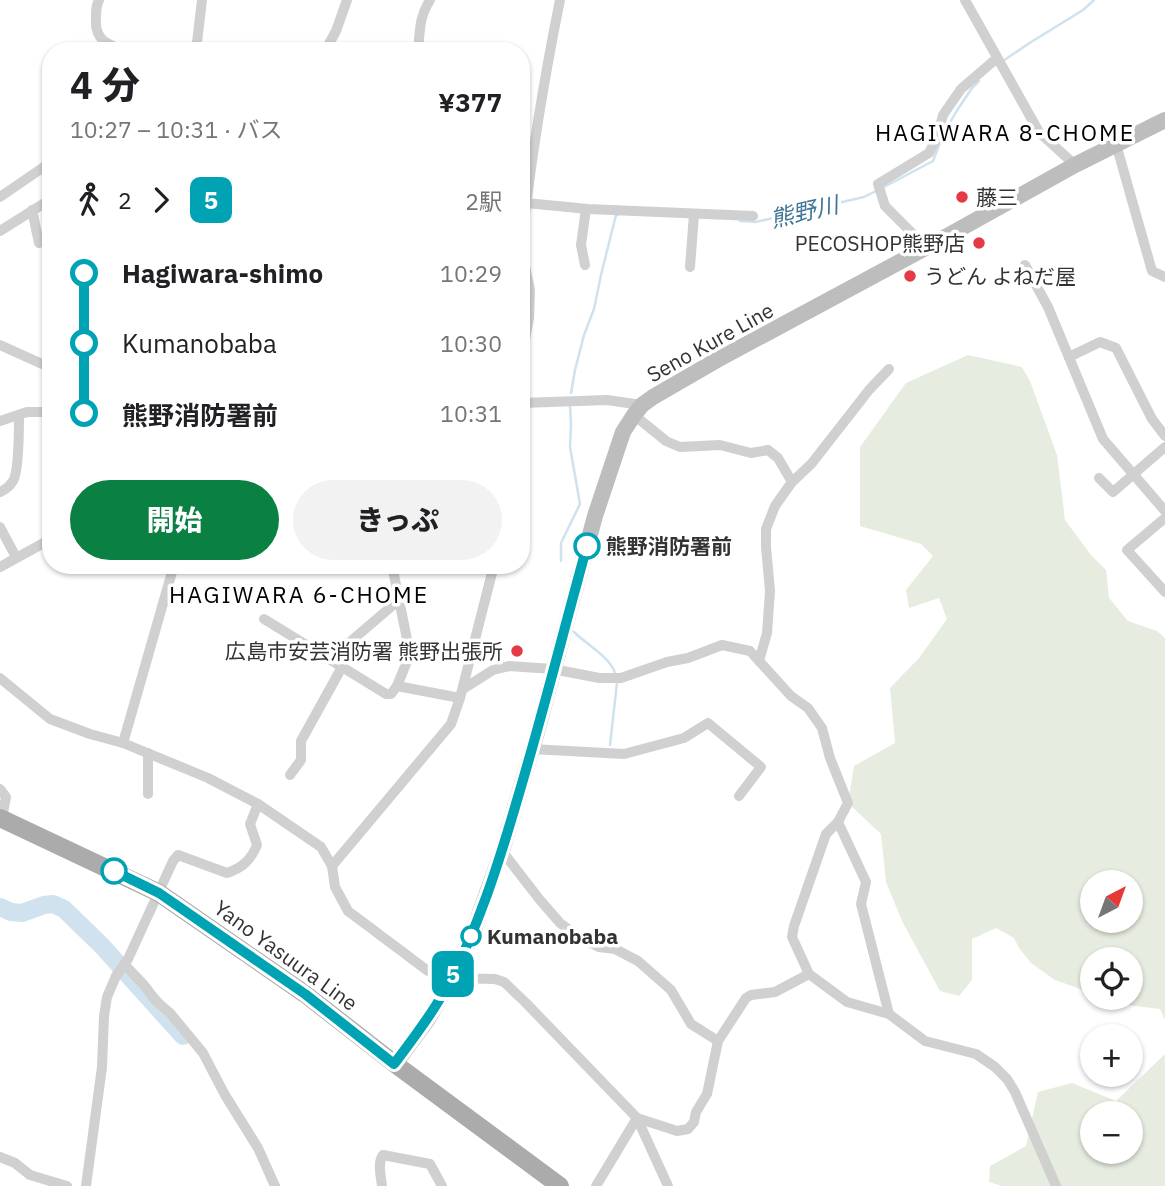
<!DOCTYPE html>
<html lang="ja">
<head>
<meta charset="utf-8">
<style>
	body { margin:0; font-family:"IBM Plex Sans","Noto Sans JP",sans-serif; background:#f2f2f2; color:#202124; height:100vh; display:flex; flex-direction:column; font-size:26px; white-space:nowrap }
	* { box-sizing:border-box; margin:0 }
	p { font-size:23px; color:#757577 }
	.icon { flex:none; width:38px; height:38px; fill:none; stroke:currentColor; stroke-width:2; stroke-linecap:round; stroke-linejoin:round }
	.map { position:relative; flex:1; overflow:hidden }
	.panel { position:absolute; left:42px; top:42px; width:488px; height:532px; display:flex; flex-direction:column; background:#fff; border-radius:28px; box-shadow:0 2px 5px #0004 }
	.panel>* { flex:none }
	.badge { padding:0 14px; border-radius:10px; font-size:24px; line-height:46px }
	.needle { width:46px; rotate:41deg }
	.buttons { position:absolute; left:1080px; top:870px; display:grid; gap:14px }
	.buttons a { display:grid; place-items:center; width:63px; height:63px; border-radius:50%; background:#fff; box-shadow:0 2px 5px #0004; font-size:35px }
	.map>.badge { position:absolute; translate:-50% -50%; box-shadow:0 0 0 4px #fff }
	.legs { display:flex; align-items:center; gap:10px; height:77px; padding:0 28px; font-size:23px }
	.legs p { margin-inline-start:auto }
	.overview { display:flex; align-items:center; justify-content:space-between; height:119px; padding:0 28px }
	h1 { font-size:38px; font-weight:800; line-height:52px }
	.button { display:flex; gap:14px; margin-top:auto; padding:14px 28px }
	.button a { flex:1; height:80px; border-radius:42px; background:#0b8043; color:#fff; font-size:28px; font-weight:800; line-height:80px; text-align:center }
	.button a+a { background:#f2f2f2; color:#202124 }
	ul { padding:0 28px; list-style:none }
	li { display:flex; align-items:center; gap:24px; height:70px; font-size:26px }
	li i { display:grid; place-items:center; width:10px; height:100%; margin:0 9px; background:currentColor }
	li i::after { content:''; width:18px; height:18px; margin:-9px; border:5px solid; border-radius:50%; background:#fff }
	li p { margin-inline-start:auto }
	li:first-child i { background:linear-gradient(#0000 50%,currentColor 0) }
	li:last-child i { background:linear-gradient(currentColor 50%,#0000 0) }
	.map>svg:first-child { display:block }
</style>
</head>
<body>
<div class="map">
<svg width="1165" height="1186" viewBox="0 0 1165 1186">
	<rect width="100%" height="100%" fill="#fff"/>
	<g fill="#e6ecdf" fill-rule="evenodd">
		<path d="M968,355L1022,367L1030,381L1057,455L1065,520L1091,555L1106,570L1109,598L1128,621L1157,631L1165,638V1020L1160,1009L1127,1005L1106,998H1130V959H1092V993L1055,980L1031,963L1019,948L1014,938L996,928L972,939V980L959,996L940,991L903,923L886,882L881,834L848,803L854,766L895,743L890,688L919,658L947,619L939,598L909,608L906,590L933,556L921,544L860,526V447L906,383ZM1092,882H1130V920H1092Z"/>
		<path d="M1165,1054V1186H1002L989,1182L990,1166L1026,1146L1038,1092L1072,1083L1116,1101ZM1092,1113H1130V1152H1092Z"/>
	</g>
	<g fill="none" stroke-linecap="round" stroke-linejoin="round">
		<g stroke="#cfe2ee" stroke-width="2.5">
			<path d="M1003,61L1028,44L1083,10L1094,0"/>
			<path d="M882,188L933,161L943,135L956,112L972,88L979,81"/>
			<path d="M740,221L756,222L864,197L876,191"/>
			<path d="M571,393L575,370L584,335L594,309L601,275L616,215H618"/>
			<path d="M561,561V543L580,504L570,447L571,425L570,405"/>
			<path d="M574,632C586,644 611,658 615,673"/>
			<path d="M610,745L617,683"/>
		</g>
		<path stroke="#cfe2ee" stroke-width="18" d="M0,907L11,912L22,913L44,905L53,904L64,909L102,946L183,1036"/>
		<g stroke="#d0d0d0" stroke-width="10">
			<path d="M99,0C96,6 96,10 96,17C94,40 106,44 126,51"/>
			<path d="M965,0L1039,132L1075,165"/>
			<path d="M196,51L202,0"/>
			<path d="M325,51L336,31L347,0"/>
			<path d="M418,51C420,31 419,17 430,0"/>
			<path d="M1116,144L1152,271L1165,277"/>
			<path d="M0,197L51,162"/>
			<path d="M526,203L588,209L753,216"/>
			<path d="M32,210L39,243L51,240"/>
			<path d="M0,231L51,199"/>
			<path d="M522,239C531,159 544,79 560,0"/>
			<path d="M927,248L885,206L878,184L929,153L937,137L943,115L961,89L997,58"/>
			<path d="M522,252L530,290L529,318L522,356"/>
			<path d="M585,265L581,245L586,209"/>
			<path d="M1025,265L1048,307L1103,439L1165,511"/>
			<path d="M690,267L694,214"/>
			<path d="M0,345L51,368"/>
			<path d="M1069,357L1100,342L1116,348L1152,419L1165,436"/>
			<path d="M522,403L607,400L642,405"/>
			<path d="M634,415L666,441L680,447L720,445L751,453L768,450L778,458L792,482"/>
			<path d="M0,421L27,412H51"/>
			<path d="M1099,478L1113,492L1165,447"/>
			<path d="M0,492C5,490 10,486 13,481C19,471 19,429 19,415"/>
			<path d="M1165,518L1127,550L1165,592"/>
			<path d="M0,527L16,557"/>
			<path d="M0,567L51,539"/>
			<path d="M264,619L386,694H391L397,686L410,654L392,565"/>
			<path d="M330,659L399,600"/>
			<path d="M759,661L767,633L770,591L766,547V529L775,506L792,482L812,463L869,390L889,369"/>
			<path d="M0,678L50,719L90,734L123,743L208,778L258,804L321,847L332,866L335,887L348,911L428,971L452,978L495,979L504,982L525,1002L637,1118L668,1186"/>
			<path d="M397,686L460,698"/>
			<path d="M463,689L493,670L509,666L553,669L599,678H621L667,662L688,658L722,645L750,651L791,696L808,708L822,728L830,758L848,803L838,822L826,834L794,926L792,937L809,974L847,1002L889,1014L925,1041L976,1054L995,1067L1007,1079L1015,1092L1056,1186"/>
			<path d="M123,743L174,565"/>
			<path d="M532,749L624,754L684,738L708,723L761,767L739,796"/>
			<path d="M290,775L301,760V741L342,667"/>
			<path d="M0,789L6,797L1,823"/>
			<path d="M148,794V753"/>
			<path d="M838,822L866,882L861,904L889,1014"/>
			<path d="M502,851L540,900L560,923L576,935L599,947L615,949L638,961L671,990L691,1024L718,1041"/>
			<path d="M332,866L451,724L460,698L494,565"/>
			<path d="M124,964L144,985L156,1001L170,1013L203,1053L225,1095L258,1148L275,1186"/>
			<path d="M637,1118L677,1131L688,1129L694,1122L696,1112L707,1094L718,1041L746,998L751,995L775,992L809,974"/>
			<path d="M0,1157L15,1163L30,1175L67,1186"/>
			<path d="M86,1186L102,1067L104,1016L107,997L116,976L128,959L173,861L178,855L227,873C242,868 251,860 257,845L250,824L258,804"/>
			<path d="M382,1186C381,1176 377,1163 383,1155L430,1164L442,1186"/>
			<path d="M596,1186L637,1118"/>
		</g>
		<path stroke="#bdbdbd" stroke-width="16" d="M395,1064L428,1019L445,990L472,935L502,851L537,732L595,516L623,432L634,415L642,405L653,397L717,360L931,245L1075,165L1165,120"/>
		<path stroke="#ababab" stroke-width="18" d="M0,818L159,893L305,994L395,1064L560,1186"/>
	</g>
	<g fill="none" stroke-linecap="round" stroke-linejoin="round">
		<defs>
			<path id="line-1" d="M114,871L159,893L305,994L394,1064C412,1040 431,1016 445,990C478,930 499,862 518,797C543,713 564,629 587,546"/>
		</defs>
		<use href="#line-1" stroke="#fff" stroke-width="16"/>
		<use href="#line-1" stroke="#00a3b4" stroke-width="10"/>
	</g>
	<g fill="#e63946" stroke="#fff" stroke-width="2.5">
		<circle cx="962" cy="197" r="7"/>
		<circle cx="979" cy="243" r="7"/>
		<circle cx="910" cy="276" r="7"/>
		<circle cx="517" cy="651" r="7"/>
	</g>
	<g fill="#fff" stroke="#00a3b4" stroke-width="3.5">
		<circle cx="587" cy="546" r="12"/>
		<circle cx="114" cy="871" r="12"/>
		<circle cx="471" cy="936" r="9"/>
	</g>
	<g text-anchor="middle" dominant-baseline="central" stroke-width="7" stroke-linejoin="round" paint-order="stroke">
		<g font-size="21" fill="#333" stroke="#fff" text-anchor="start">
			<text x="976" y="197">藤三</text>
			<text x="965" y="243" text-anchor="end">PECOSHOP熊野店</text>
			<text x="924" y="276">うどん よねだ屋</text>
			<text x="503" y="651" text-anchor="end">広島市安芸消防署 熊野出張所</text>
		</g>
		<g font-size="21" fill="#333" stroke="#fff">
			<text transform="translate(710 342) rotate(-29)">Seno Kure Line</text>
			<text transform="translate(286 955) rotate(36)">Yano Yasuura Line</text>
		</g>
		<g font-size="21" font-weight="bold" fill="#333" stroke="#fff" text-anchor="start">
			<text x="606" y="546">熊野消防署前</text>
			<text x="487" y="936">Kumanobaba</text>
		</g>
		<g font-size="23" letter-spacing="2" fill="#000" stroke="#fff">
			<text x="1005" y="132">HAGIWARA 8-CHOME</text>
			<text x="299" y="594">HAGIWARA 6-CHOME</text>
		</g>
		<g font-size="23" font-style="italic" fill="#3f7597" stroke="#fff">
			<text transform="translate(804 211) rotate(-13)">熊野川</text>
		</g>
	</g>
</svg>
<div class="buttons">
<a><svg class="needle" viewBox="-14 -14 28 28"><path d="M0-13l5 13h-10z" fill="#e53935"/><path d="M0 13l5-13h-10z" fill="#757577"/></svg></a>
<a><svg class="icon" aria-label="locate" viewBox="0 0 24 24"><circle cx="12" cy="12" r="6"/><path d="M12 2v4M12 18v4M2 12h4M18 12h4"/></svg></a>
<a>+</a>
<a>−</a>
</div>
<b class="badge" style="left:453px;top:974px;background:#00a3b4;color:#fff">5</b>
<section class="panel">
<div class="overview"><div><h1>4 分</h1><p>10:27 – 10:31 · バス</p></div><b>¥377</b></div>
<div class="legs"><svg class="icon" aria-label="walk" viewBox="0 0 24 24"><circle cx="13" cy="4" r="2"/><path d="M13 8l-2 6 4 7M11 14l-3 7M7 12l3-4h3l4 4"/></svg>2<svg class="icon" aria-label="forward" viewBox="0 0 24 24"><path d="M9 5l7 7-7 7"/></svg><b class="badge" style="background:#00a3b4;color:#fff">5</b><p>2駅</p></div>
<ul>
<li><i style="color:#00a3b4"></i><b>Hagiwara-shimo</b><p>10:29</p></li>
<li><i style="color:#00a3b4"></i><span>Kumanobaba</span><p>10:30</p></li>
<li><i style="color:#00a3b4"></i><b>熊野消防署前</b><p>10:31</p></li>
</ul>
<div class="button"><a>開始</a><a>きっぷ</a></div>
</section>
</div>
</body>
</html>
